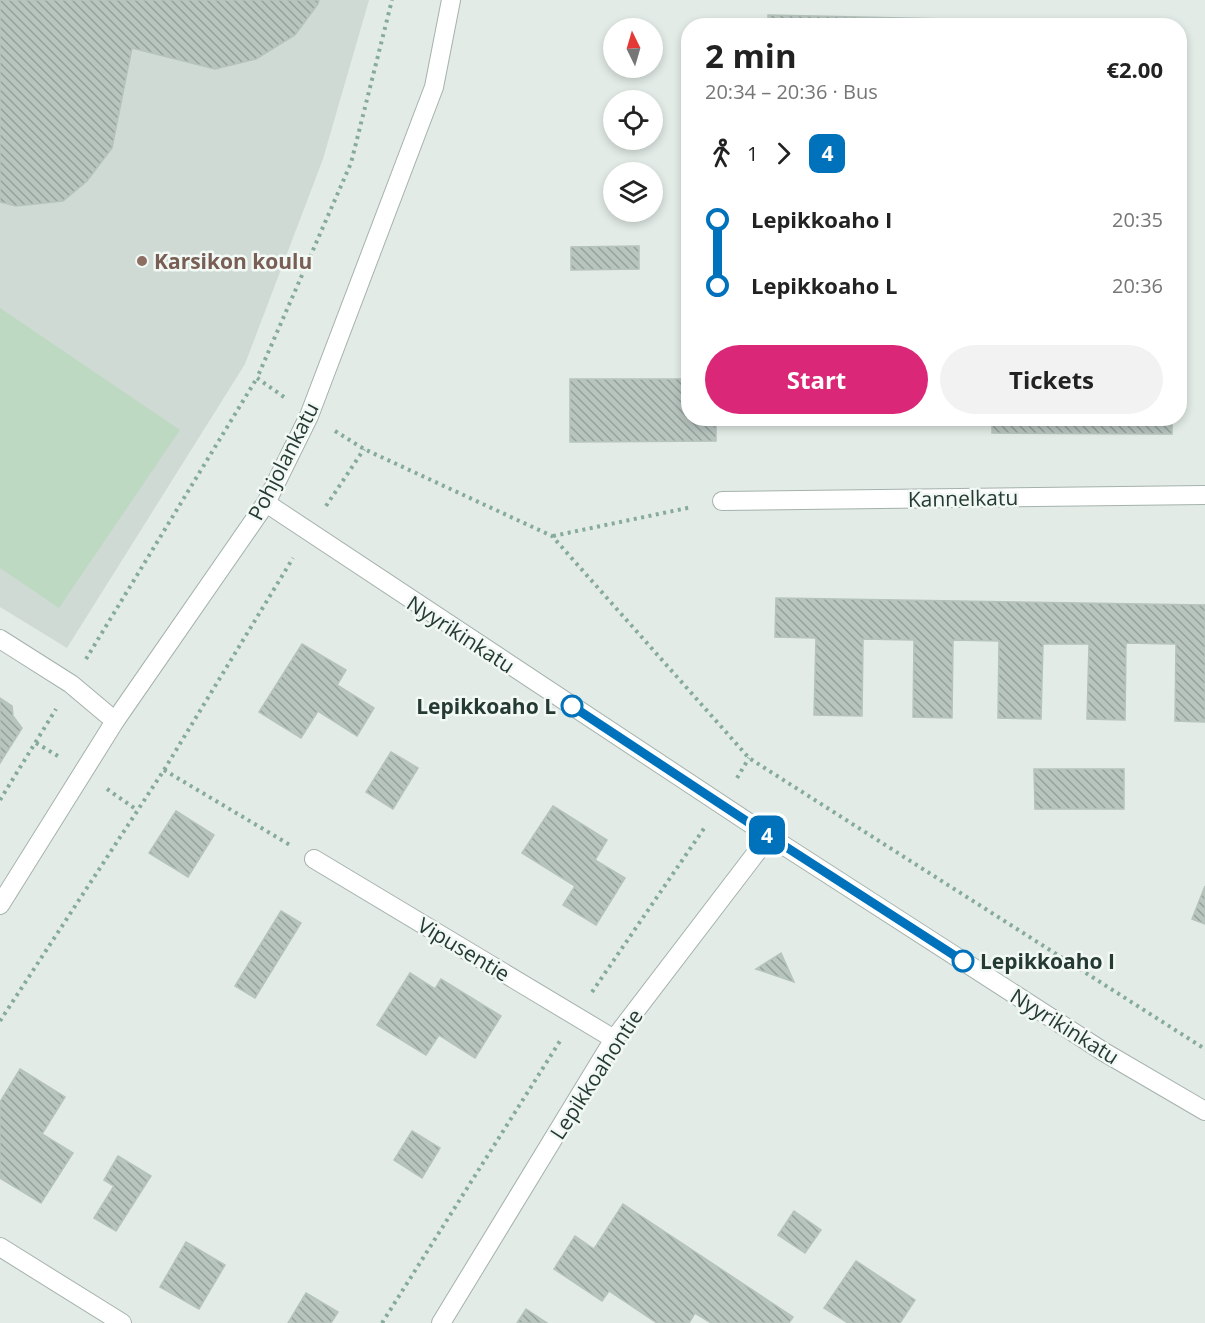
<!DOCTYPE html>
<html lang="en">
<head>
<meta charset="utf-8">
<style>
	body { margin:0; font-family:"Open Sans",sans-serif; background:#f2f2f2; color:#222; height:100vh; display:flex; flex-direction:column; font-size:22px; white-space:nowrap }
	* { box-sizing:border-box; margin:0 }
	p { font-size:20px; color:#767676 }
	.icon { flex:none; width:33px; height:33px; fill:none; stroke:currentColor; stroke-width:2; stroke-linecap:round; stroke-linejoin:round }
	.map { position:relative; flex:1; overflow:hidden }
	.drawer { position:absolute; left:681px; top:18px; width:506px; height:408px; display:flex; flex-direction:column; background:#fff; border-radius:24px; box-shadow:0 3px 9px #0003 }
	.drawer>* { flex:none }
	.badge { padding:0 12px; border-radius:9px; font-size:21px; line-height:39px }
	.needle { width:39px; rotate:355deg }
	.tools { position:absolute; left:603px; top:18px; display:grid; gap:12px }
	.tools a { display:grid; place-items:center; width:60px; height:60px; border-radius:50%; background:#fff; box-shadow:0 3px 9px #0003; font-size:30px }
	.map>.badge { position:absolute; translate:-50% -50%; box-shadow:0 0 0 3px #fff }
	.legs { display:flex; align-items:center; gap:9px; height:66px; padding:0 24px; font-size:20px }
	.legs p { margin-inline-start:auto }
	.summary { display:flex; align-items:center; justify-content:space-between; height:102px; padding:0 24px }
	h1 { font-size:33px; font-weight:700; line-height:45px }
	.button { display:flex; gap:12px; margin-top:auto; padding:12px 24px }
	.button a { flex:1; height:69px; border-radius:36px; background:#db2777; color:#fff; font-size:24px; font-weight:700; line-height:69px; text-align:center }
	.button a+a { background:#f2f2f2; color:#222 }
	ul { padding:0 24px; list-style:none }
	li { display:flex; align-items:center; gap:21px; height:66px; font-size:22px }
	li i { display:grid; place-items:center; width:9px; height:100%; margin:0 8px; background:currentColor }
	li i::after { content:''; width:15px; height:15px; margin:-8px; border:4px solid; border-radius:50%; background:#fff }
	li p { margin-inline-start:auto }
	li:first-child i { background:linear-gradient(#0000 50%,currentColor 0) }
	li:last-child i { background:linear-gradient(currentColor 50%,#0000 0) }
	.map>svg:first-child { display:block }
</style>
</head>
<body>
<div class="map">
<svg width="1205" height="1323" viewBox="0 0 1205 1323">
	<defs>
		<pattern id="building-back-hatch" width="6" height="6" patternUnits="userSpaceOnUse" patternTransform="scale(1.5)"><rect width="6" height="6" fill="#b8c5bf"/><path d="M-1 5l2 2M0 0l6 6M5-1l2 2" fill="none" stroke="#95a19c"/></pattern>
	</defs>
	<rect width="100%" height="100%" fill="#e2ebe6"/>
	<path fill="#d0dad5" d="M0,0H369L323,159L245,364L67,648L0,607Z"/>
	<path fill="#bdd9c2" d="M0,308L180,430L59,608L0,568Z"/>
	<g fill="url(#building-back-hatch)" stroke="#b5c3bc" stroke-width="1.5">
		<path d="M0,0H319L318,4L295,35L256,59L215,69L132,48L112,148L87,181L63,201L16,206L0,202Z"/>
		<path d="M768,15L949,19V26H768Z"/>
		<path d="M1010,23L1176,25V26H1010Z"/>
		<path d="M639,246V269L571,270V247Z"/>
		<path d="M570,379H688V418H716V441L570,442Z"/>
		<path d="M992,418H1172V434L992,433Z"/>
		<path d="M776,598L1205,605V722L1175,721L1176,644L1126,643L1125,720L1087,719L1089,644H1043L1041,719L998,718L999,641L953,640L952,718L913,717L914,640L863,639L862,716L814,715L816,638L775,637Z"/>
		<path d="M302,644L346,670L337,685L374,708L357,736L318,711L301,738L259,712Z"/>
		<path d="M0,698L12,706L13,716L22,728L0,763Z"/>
		<path d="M391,752L418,768L393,809L366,792Z"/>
		<path d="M1034,769H1124V809H1035Z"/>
		<path d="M553,806L607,840L595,860L625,878L596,925L563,905L575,886L522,853Z"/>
		<path d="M176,811L214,835L188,877L149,853Z"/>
		<path d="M1205,886V924L1192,919Z"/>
		<path d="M281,911L301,923L255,998L235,986Z"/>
		<path d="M781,953L794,982L756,969Z"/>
		<path d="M410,973L435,989L441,979L501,1016L475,1058L439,1035L426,1055L377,1025Z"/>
		<path d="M20,1069L65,1097L42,1134L73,1153L41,1203L0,1178V1102Z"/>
		<path d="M412,1131L440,1148L422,1178L394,1160Z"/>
		<path d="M118,1156L151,1176L116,1231L94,1218L114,1186L104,1180Z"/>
		<path d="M623,1204L793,1317L789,1323H711L695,1313L689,1323H657L609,1291L602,1301L554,1269L575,1236L594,1249Z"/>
		<path d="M794,1211L821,1230L805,1253L778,1235Z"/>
		<path d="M186,1242L225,1265L199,1309L160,1287Z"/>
		<path d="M856,1261L915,1300L900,1323H848L824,1308Z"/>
		<path d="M306,1293L338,1312L331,1323H288Z"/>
		<path d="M526,1309L547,1323H517Z"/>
	</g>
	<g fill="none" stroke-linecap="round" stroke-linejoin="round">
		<defs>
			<g id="minor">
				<path d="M722,501L1205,495"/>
				<path d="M266,503L769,836L1104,1052L1205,1111"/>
				<path d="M0,639L71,684L115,721"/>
				<path d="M314,859L614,1039"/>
				<path d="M0,905L115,721L266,503L309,416L434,87L451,0"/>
				<path d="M0,1247L122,1323"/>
				<path d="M441,1323L614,1039L769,836"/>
			</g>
		</defs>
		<use href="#minor" stroke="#a5b2ac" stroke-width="20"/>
		<g stroke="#86ab9b" stroke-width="4" stroke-dasharray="3 4.5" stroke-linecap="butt">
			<path d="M284,397L257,378L351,163L392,0"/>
			<path d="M335,431L364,449L552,536L749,758L1205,1049"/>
			<path d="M326,506L364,449"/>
			<path d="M553,536L692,507"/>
			<path d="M86,659L257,378"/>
			<path d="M36,743L58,756"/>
			<path d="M164,770L290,845"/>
			<path d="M737,778L749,758"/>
			<path d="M107,789L137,810"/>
			<path d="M0,800L56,709"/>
			<path d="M592,992L705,827"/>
			<path d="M0,1021L164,770L293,558"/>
			<path d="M382,1323L560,1041"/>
		</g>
		<use href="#minor" stroke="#fff" stroke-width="18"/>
	</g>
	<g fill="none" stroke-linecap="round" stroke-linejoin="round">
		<defs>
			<path id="line-1" d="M572,706L769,836L963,961"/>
		</defs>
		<use href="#line-1" stroke="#fff" stroke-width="14"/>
		<use href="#line-1" stroke="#0072bc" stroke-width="9"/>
	</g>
	<circle fill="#8d6e63" stroke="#f2f8f4" stroke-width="2" cx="142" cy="261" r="6"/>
	<g fill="#fff" stroke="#0072bc" stroke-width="3">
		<circle cx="572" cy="706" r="10"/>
		<circle cx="963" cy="961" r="10"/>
	</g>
	<g text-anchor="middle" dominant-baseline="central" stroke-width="5" stroke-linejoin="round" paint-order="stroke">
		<g font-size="21" font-weight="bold" fill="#785e54" stroke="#f2f8f4" text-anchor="start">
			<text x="154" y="261">Karsikon koulu</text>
		</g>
		<g font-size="21" fill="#243a32" stroke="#f2f8f4">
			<text transform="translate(283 461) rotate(-63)">Pohjolankatu</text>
			<text transform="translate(963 498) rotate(-1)">Kannelkatu</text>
			<text transform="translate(461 634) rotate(33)">Nyyrikinkatu</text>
			<text transform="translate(464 949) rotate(31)">Vipusentie</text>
			<text transform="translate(1065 1026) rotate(32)">Nyyrikinkatu</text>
			<text transform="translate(596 1074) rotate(-57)">Lepikkoahontie</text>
		</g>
		<g font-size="21" font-weight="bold" fill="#243a32" stroke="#f2f8f4" text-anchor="end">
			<text x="556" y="706">Lepikkoaho L</text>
			<text x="980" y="961" text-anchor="start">Lepikkoaho I</text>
		</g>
	</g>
</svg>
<div class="tools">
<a><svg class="needle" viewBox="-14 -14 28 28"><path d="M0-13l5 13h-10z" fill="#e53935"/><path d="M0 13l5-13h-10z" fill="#767676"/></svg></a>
<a><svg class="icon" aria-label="locate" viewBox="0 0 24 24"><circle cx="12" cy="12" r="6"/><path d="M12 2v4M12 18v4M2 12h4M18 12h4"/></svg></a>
<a><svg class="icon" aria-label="layers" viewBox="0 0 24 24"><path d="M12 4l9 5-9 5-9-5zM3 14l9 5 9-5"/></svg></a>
</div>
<b class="badge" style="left:767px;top:835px;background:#0072bc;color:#fff">4</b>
<section class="drawer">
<div class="summary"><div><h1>2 min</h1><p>20:34 – 20:36 · Bus</p></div><b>€2.00</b></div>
<div class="legs"><svg class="icon" aria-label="walk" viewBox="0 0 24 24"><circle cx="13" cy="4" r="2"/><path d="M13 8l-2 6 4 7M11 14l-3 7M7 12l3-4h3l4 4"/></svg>1<svg class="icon" aria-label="forward" viewBox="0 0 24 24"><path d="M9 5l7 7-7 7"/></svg><b class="badge" style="background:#0072bc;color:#fff">4</b></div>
<ul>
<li><i style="color:#0072bc"></i><b>Lepikkoaho I</b><p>20:35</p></li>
<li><i style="color:#0072bc"></i><b>Lepikkoaho L</b><p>20:36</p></li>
</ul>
<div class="button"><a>Start</a><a>Tickets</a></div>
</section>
</div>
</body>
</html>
